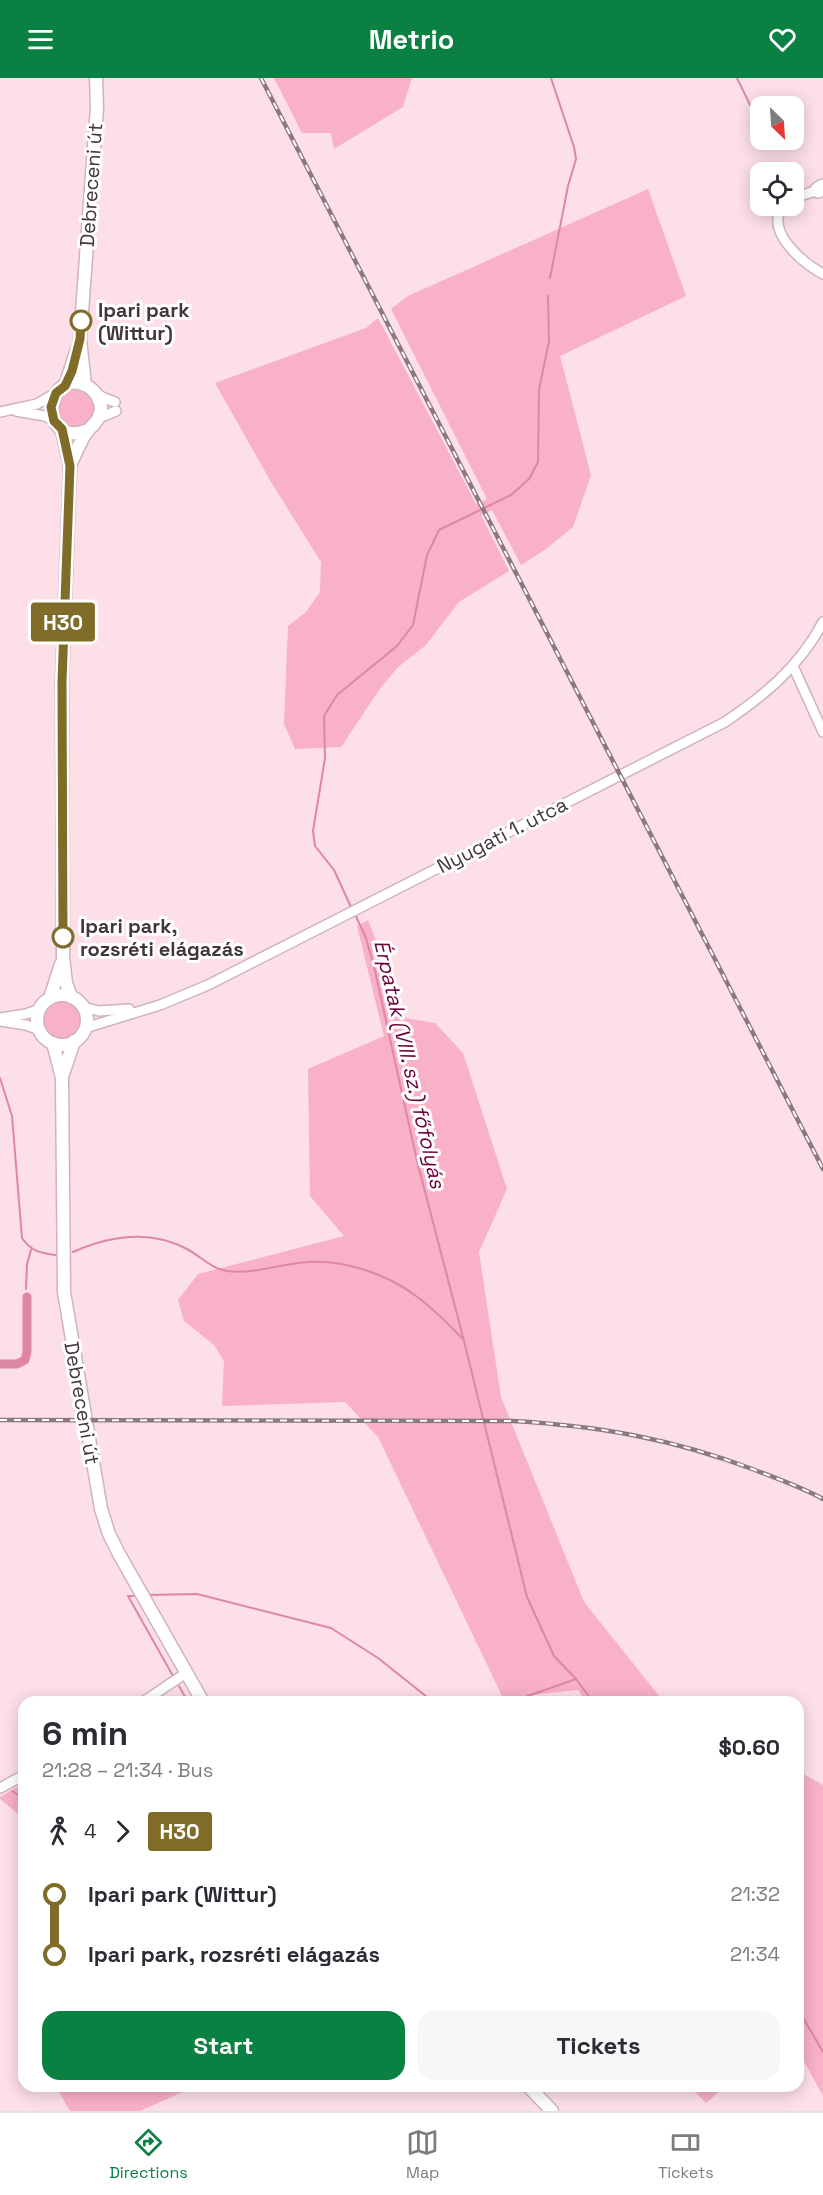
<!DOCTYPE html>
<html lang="en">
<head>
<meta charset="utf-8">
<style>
	body { margin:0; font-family:"Space Grotesk",sans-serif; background:#f7f7f7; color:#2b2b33; height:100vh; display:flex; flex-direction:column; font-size:22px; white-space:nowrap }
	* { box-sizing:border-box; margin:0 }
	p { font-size:20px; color:#7c7c81 }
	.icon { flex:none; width:33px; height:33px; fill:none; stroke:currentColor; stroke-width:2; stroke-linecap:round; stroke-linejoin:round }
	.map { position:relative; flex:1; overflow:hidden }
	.panel { position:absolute; left:18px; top:1618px; width:786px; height:396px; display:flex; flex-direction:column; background:#fff; border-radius:18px; box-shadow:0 3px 15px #0003 }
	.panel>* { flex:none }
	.badge { padding:0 12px; border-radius:4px; font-size:21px; line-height:39px }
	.needle { width:39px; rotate:155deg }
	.tools { position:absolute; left:750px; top:18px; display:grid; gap:12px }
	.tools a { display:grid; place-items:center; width:54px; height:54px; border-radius:12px; background:#fff; box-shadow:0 3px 15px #0003; font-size:30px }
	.map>.badge { position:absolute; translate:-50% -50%; box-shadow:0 0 0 3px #fff }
	.legs { display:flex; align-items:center; gap:9px; height:66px; padding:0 24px; font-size:20px }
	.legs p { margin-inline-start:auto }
	.head { display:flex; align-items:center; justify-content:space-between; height:102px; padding:0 24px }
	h1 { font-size:33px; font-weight:800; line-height:45px }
	.action { display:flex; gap:12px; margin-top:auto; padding:12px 24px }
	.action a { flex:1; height:69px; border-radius:18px; background:#0b8043; color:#fff; font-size:24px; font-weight:800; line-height:69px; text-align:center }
	.action a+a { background:#f7f7f7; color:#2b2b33 }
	ul { padding:0 24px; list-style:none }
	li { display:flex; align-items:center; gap:21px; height:60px; font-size:22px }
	li i { display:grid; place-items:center; width:9px; height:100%; margin:0 8px; background:currentColor }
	li i::after { content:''; width:15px; height:15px; margin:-8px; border:4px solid; border-radius:50%; background:#fff }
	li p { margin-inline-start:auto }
	li:first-child i { background:linear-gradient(#0000 50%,currentColor 0) }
	li:last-child i { background:linear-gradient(currentColor 50%,#0000 0) }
	header { display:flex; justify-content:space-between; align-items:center; height:78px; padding:0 24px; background:#0b8043; color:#fff; font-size:27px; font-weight:800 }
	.tab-bar { display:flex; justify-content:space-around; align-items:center; height:84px; border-top:2px solid #e1e1e2; background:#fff; font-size:16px; color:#7c7c81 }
	.tab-bar a { display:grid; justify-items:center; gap:3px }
	.tab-bar .active { color:#0b8043 }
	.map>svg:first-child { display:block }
</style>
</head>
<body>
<header><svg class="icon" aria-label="menu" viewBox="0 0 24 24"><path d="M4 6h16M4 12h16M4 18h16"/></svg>Metrio<svg class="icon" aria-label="heart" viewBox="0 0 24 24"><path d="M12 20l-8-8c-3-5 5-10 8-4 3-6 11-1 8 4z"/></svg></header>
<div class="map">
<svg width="823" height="2033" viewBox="0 0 823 2033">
	<rect width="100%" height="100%" fill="#fddfe7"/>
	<g fill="#f8b1c6">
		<path d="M274,0H412L403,29L334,71L331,55H302Z"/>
		<path d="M648,111L686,218L560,278L591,397L573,449L546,471L521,487L492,432L481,437L509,493L459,524L426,567L398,589L379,612L341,669L295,671L284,646L288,548L306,534L320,514L321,484L271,404L215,305L366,250L378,240L476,426L487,421L391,231L408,218Z"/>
		<circle cx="76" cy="331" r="19"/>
		<path d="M368,842L406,940L435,945L463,975L507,1111L479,1174L501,1319L584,1524L660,1619L670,1624H586L578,1612L503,1620L378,1359L345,1324L222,1328L224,1283L214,1267L184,1243L178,1222L198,1196L344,1158L310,1118L308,991L384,958L357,848Z"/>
		<circle cx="62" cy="941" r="19"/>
		<path d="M798,1693L823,1707V2018L798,1972Z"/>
		<path d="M24,1705V1741L0,1721V1719Z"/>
		<path d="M56,2009H194L140,2033H70Z"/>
		<path d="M690,2009H724L706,2025Z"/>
	</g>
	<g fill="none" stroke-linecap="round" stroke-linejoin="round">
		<g stroke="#de87a3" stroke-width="2">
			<path d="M737,0L754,35"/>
			<path d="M550,200L568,108L576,81L574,69L551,0"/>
			<path d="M351,829L334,792L315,768L313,753L325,680L324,638L337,617L397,568L413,547L427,477L439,452L511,417L529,401L538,384L539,312L549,263L548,218"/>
			<path d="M354,834L366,860L375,893L417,1083L464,1263L527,1519L554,1578L576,1601L593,1624"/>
			<path d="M0,1000L12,1038L22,1160C31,1173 40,1175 55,1177"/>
			<path d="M73,1174C109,1158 149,1151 187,1171C200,1178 212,1191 227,1193C253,1197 282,1185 309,1184C345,1182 387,1196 416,1218C433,1230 448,1246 463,1261"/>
			<path d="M26,1211L27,1186L31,1172"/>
			<path d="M146,1517L197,1516L331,1550L378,1580L432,1623L437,1624"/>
			<path d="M134,1518H128L173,1598"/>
			<path d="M179,1608L188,1624"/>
			<path d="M511,1624L576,1601"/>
			<path d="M12,1713L24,1721"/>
			<path d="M798,1931L823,1974"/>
		</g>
		<path stroke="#de87a3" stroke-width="9" d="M0,1286H17L25,1282L27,1274V1219"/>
		<defs>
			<g id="minor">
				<path d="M794,120L821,111"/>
				<path d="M783,128C764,153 803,185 823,196"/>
				<path d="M96,315L104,320L115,324"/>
				<path d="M16,333L45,338L54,343"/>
				<path d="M0,334L37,326L56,315"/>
				<path d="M99,340L116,333"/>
				<path d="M793,588L823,654"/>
				<path d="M83,929L99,933L129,931"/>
				<path d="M0,940L26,936L40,931"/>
				<path d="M0,943L26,947L40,952"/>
				<path d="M85,950L160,927L208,907L725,644C765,617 800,588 823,544"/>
				<path d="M143,1624L186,1595"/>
				<path d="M0,1710L24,1697"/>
			</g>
			<g id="tertiary">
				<path d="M85,307L80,261L97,29L96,0"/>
				<path d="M65,308L77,271"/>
				<path d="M62,352L70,388L62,604L63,879L66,905L71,919"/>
				<path d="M70,387C75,377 79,367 84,358C90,348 100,344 101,331C101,322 95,312 87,308C44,287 37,372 88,352"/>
				<circle cx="62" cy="942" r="25"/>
				<path d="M50,920L61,886"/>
				<path d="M53,965L62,1000L64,1214L101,1431L109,1456L119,1476L203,1624"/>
				<path d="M63,996L74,963"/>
				<path d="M528,2008L552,2033"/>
			</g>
			<path id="primary" d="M818,112L823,109"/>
		</defs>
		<use href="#minor" stroke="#d0b3bb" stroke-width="12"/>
		<use href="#tertiary" stroke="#d0b3bb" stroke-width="15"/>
		<use href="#primary" stroke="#d0b3bb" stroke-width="18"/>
		<use href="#minor" stroke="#fff" stroke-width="9"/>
		<use href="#tertiary" stroke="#fff" stroke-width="12"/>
		<use href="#primary" stroke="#fff" stroke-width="15"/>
		<defs>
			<g id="rail">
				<path d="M261,0L823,1091"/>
				<path d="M0,1342L513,1343C600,1348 673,1361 755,1392C778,1401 801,1409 823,1421"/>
			</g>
		</defs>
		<use href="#rail" stroke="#8c797e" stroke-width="4.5"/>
		<use href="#rail" stroke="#fff" stroke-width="2" stroke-dasharray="7" stroke-linecap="butt"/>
	</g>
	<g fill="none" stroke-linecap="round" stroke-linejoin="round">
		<defs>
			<path id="line-1" d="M63,859L62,604L70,388L62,351L54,343L51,329L56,315L65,308L72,293L80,261L81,243"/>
		</defs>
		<use href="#line-1" stroke="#fff" stroke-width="14"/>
		<use href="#line-1" stroke="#7e6c28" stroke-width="9"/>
	</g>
	<g fill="#fff" stroke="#7e6c28" stroke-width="3">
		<circle cx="81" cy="243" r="10"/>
		<circle cx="63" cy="859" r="10"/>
	</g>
	<g text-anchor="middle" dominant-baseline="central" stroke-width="6" stroke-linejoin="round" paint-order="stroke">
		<g font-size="20" fill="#413639" stroke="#fff">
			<text transform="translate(91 107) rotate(-86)">Debreceni út</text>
			<text transform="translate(502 757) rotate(-27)">Nyugati 1. utca</text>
			<text transform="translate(82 1325) rotate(80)">Debreceni út</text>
		</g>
		<g font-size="20" font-weight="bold" fill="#413639" stroke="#fff" text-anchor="start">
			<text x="98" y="232">Ipari park<tspan x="98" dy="23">(Wittur)</tspan></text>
			<text x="80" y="848">Ipari park,<tspan x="80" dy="23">rozsréti elágazás</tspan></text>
		</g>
		<g font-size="21" font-style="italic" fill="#6e0139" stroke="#fff">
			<text transform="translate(410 986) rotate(77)">Érpatak (VIII. sz.) főfolyás</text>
		</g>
	</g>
</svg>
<div class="tools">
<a><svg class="needle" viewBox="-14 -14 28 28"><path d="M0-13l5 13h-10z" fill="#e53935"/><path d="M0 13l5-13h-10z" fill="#7c7c81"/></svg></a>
<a><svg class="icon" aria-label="locate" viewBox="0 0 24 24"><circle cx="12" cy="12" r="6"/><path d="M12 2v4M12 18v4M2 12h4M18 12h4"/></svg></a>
</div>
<b class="badge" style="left:63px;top:544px;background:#7e6c28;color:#fff">H30</b>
<section class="panel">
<div class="head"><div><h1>6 min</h1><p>21:28 – 21:34 · Bus</p></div><b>$0.60</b></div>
<div class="legs"><svg class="icon" aria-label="walk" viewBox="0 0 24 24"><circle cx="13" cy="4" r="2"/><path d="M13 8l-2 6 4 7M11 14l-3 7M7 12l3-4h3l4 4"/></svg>4<svg class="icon" aria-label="forward" viewBox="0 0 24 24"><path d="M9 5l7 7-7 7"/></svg><b class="badge" style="background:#7e6c28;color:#fff">H30</b></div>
<ul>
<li><i style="color:#7e6c28"></i><b>Ipari park (Wittur)</b><p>21:32</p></li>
<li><i style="color:#7e6c28"></i><b>Ipari park, rozsréti elágazás</b><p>21:34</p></li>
</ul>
<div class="action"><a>Start</a><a>Tickets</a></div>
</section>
</div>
<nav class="tab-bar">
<a class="active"><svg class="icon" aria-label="directions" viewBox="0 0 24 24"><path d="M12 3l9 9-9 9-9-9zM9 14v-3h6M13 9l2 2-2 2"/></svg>Directions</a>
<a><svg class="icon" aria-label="map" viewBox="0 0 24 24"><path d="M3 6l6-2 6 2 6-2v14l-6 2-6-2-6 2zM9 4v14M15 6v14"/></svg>Map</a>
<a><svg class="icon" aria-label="tickets" viewBox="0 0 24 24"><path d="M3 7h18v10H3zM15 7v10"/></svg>Tickets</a>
</nav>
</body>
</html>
